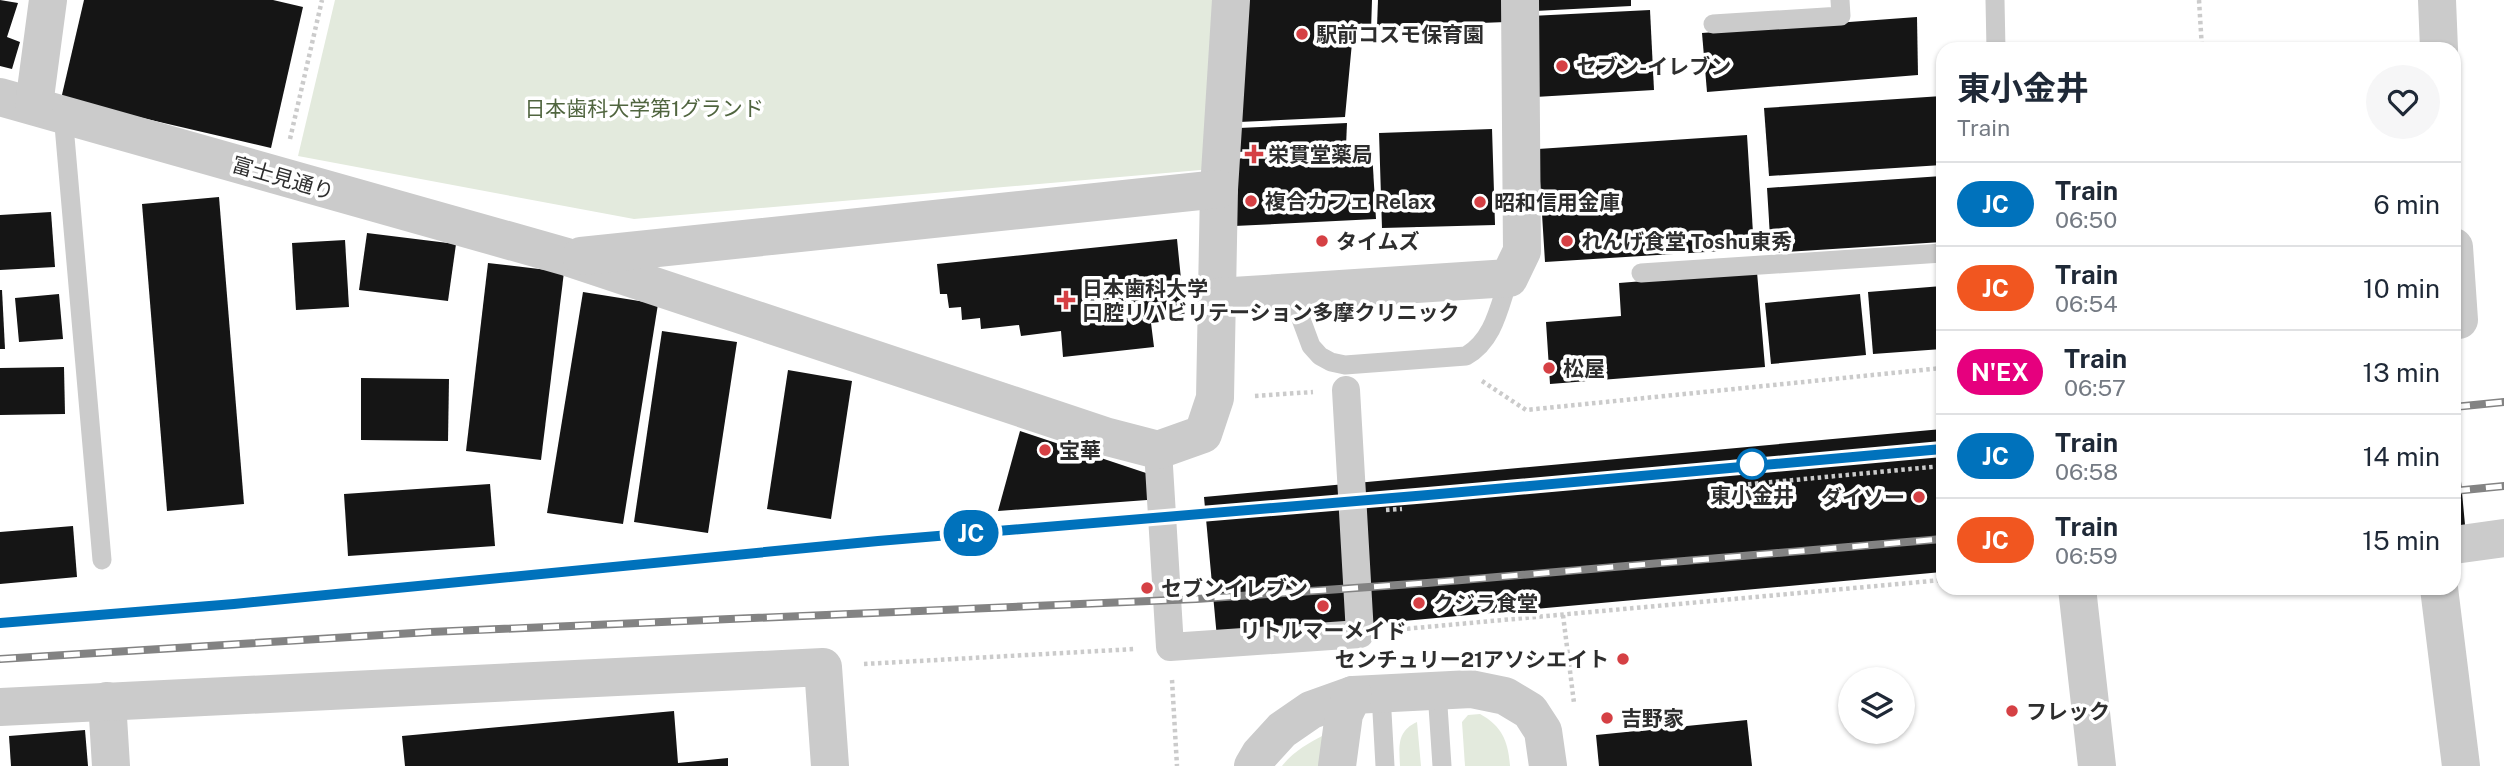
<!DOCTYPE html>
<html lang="en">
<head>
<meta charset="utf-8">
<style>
	body { margin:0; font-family:"Public Sans","Noto Sans JP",sans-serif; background:#f6f6f7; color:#1f2937; height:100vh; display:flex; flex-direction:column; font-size:26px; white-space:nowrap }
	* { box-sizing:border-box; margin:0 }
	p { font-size:23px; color:#747a83 }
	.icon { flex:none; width:38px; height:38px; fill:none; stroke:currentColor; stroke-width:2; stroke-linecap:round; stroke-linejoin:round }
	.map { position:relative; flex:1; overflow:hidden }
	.side { position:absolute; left:1936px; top:42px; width:525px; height:553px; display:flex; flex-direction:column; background:#fff; border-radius:21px; box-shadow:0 2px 5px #0004 }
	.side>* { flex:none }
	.badge { padding:0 14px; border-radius:23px; font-size:24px; line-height:46px }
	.fabs { position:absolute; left:1838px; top:667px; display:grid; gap:14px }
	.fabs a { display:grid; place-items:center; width:77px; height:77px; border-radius:50%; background:#fff; box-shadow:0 2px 5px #0004; font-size:35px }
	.map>.badge { position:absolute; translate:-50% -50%; box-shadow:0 0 0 4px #fff }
	.round { display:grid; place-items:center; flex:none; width:74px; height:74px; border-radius:37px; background:#f6f6f7 }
	.head { display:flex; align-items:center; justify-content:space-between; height:119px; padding:0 21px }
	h1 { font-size:33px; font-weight:700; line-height:52px }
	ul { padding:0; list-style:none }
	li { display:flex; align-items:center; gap:21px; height:84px; padding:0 21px; border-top:2px solid #e0e1e3 }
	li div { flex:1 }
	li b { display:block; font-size:26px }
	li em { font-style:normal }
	li .badge { min-width:77px; font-weight:700; text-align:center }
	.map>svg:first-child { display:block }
</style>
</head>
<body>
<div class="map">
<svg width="2504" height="766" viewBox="0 0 2504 766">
	<rect width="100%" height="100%" fill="#fff"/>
	<g fill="#e3eadd">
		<path d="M335,0H1219L1212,169L634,219L298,156Z"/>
		<path d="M1480,714C1502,726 1508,741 1510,766H1465L1462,722L1468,715Z"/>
		<path d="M1417,722L1421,766H1400C1399,746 1397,731 1417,722Z"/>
		<path d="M1324,735L1322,766H1282C1293,752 1308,743 1324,735Z"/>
	</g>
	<g fill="#151515">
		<path d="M0,0L18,3L7,37L20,42L12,69L0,66Z"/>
		<path d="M84,0H273L303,7L271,148L61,99Z"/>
		<path d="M1245,0H1372L1371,31L1353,32L1345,117L1239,122Z"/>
		<path d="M1378,0H1507L1506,22L1377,27Z"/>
		<path d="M1535,0H1631V6L1535,11Z"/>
		<path d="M1650,10L1654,90L1535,97L1531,16Z"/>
		<path d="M1917,17L1918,75L1707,92L1702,33Z"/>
		<path d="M1942,96V165L1769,176L1764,108Z"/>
		<path d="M1347,123L1346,146L1237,152L1239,128Z"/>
		<path d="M1492,129L1495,225L1382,228L1379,133Z"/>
		<path d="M1747,135L1754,249L1545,262L1538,149Z"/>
		<path d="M1372,151L1376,219L1234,226L1231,159Z"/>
		<path d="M1942,176V242L1771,253L1767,188Z"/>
		<path d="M219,197L244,504L167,511L142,204Z"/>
		<path d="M51,212L55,267L0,270V215Z"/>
		<path d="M367,233L456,244L448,301L359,290Z"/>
		<path d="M1177,239L1185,319L1151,323L1154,347L1063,357L1061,331L1021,336L1019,325L981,329L980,318L962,320L961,307L949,308L947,294H940L937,264Z"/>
		<path d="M345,240L349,307L296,310L292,243Z"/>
		<path d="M488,263L564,272L541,460L466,451Z"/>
		<path d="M1757,272L1765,367L1550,384L1546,322L1621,316L1619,283Z"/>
		<path d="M1942,286V349L1873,354L1868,292Z"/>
		<path d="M0,290H2L5,349H0Z"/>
		<path d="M583,292L658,304L623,524L547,513Z"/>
		<path d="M59,294L63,339L19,342L15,298Z"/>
		<path d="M1860,294L1866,355L1771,364L1765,303Z"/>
		<path d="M662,331L737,342L708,533L634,522Z"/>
		<path d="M64,367L65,414L0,415V368Z"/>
		<path d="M788,370L852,381L831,519L767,509Z"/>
		<path d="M361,378L449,379L448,441L361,440Z"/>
		<path d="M2454,416H2455L2465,525L2454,526Z"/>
		<path d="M1942,429V572L1217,638L1204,497Z"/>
		<path d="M1020,431L1152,475L1147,500L998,511Z"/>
		<path d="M490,484L495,546L348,556L344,494Z"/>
		<path d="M73,526L77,577L0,584V532Z"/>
		<path d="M674,711L678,763L728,758V766H405L402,736Z"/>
		<path d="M1747,720L1752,766H1599L1596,735Z"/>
		<path d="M85,730L88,766H11L9,736Z"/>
	</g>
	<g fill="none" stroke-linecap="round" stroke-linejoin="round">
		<g stroke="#cbcbcb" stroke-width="4.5" stroke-dasharray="3.5 3.5" stroke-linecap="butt">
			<path d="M2199,0L2202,49"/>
			<path d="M290,139L322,0"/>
			<path d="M1482,381L1526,410L1942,368"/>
			<path d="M1255,396L1313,392"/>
			<path d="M1741,485L1942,466"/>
			<path d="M1386,510L1402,509"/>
			<path d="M1563,615L1574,703"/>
			<path d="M1393,630L1942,580"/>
			<path d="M864,664L1135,649"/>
			<path d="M1172,680L1177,766"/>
		</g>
		<g stroke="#cbcbcb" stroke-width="19">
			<path d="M1995,0L1996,49"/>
			<path d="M1713,24L1841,16L1840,0"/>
			<path d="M63,114L102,560"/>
			<path d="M1641,273L1942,253"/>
			<path d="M1291,292L1311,346L1320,356L1331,362L1345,365L1466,356C1494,340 1499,307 1509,278"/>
			<path d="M1437,691L1442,766"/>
			<path d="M1381,694L1385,766"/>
		</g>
		<path stroke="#cbcbcb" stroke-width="28" d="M1158,450L1170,647L1360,634L1346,390"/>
		<g stroke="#cbcbcb" stroke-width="38">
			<path d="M2437,0L2439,49"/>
			<path d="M0,97L567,257L1108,437L1158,450L1203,434L1215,398L1219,189L1231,0"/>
			<path d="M34,105L48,0"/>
			<path d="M2454,247L2459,320"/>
			<path d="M581,256L1219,189"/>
			<path d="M1217,297L1509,278L1522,251L1520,0"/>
			<path d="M2454,545L2504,538"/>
			<path d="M2077,588L2097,766"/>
			<path d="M2439,588L2461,766"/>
			<path d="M107,701L111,766"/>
			<path d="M0,707L823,667L830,766"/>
			<path d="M1253,766L1260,754L1282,730L1311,710L1353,695L1471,689L1505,696L1530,711L1543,731L1548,766"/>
			<path d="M1337,766L1344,714L1353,695"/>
		</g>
		<defs>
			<g id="rail">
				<path d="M2454,407L2504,402"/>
				<path d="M2454,491L2504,486"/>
				<path d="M0,623L234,604L878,541L1428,495L1942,449"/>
				<path d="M0,659L430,632L1196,599L1427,583L1942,539"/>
			</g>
		</defs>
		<use href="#rail" stroke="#838383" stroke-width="8"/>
		<use href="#rail" stroke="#fff" stroke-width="5" stroke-dasharray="16" stroke-linecap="butt"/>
	</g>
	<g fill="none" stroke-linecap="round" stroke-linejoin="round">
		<defs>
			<path id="line" d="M0,623L234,604L878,541L1428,495L1942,449"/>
		</defs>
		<use href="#line" stroke="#fff" stroke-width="16"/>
		<use href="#line" stroke="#0072bc" stroke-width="10"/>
	</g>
	<g fill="#d54044" stroke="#fff" stroke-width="2.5">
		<circle cx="1302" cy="34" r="7"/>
		<circle cx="1562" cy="66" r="7"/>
		<path d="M1250.5 143.5h7v7h7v7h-7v7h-7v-7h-7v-7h7z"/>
		<circle cx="1251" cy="201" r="7"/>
		<circle cx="1480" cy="202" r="7"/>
		<circle cx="1322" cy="241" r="7"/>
		<circle cx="1567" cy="241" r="7"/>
		<path d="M1062.5 289.5h7v7h7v7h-7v7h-7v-7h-7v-7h7z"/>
		<circle cx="1549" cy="368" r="7"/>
		<circle cx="1045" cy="450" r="7"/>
		<circle cx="1919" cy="497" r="7"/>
		<circle cx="1147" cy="588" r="7"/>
		<circle cx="1419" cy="603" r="7"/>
		<circle cx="1323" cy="606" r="7"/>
		<circle cx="1623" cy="659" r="7"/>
		<circle cx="2012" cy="711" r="7"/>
		<circle cx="1607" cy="718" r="7"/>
	</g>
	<circle fill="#fff" stroke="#0072bc" stroke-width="3.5" cx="1752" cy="464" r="14"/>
	<g text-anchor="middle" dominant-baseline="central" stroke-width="7" stroke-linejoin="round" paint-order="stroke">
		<g font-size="21" font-weight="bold" fill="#2e2e2e" stroke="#fff" text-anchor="start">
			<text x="1316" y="34">駅前コスモ保育園</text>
			<text x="1576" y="66">セブン-イレブン</text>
			<text x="1268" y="154">栄貫堂薬局</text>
			<text x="1265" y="201">複合カフェ Relax</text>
			<text x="1494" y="202">昭和信用金庫</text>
			<text x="1336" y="241">タイムズ</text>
			<text x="1581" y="241">れんげ食堂 Toshu東秀</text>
			<text x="1082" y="288">日本歯科大学<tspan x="1082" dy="24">口腔リハビリテーション多摩クリニック</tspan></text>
			<text x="1563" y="368">松屋</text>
			<text x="1059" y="450">宝華</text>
			<text x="1905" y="497" text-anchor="end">ダイソー</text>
			<text x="1161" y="588">セブンイレブン</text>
			<text x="1433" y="603">クジラ食堂</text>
			<text x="1323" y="630" text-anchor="middle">リトルマーメイド</text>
			<text x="1609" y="659" text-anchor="end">センチュリー21アソシエイト</text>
			<text x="2026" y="711">フレック</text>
			<text x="1621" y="718">吉野家</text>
		</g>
		<g font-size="21" fill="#50653f" stroke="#fff">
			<text x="644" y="108">日本歯科大学第1グランド</text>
		</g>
		<g font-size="21" fill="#2e2e2e" stroke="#fff">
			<text transform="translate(283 178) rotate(16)">富士見通り</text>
		</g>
		<g font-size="21" font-weight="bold" fill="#2e2e2e" stroke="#fff">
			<text x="1752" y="495">東小金井</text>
		</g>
	</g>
</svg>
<div class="fabs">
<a><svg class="icon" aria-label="layers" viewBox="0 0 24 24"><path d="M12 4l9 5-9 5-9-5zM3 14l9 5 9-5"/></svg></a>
</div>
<b class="badge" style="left:971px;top:533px;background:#0072bc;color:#fff">JC</b>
<section class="side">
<div class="head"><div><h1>東小金井</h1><p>Train</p></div><a class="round"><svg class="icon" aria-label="heart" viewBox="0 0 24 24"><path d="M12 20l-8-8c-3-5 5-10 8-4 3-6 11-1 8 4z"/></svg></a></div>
<ul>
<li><span class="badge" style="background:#0072bc;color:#fff">JC</span><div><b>Train</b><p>06:50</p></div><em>6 min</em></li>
<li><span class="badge" style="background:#f15620;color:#fff">JC</span><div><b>Train</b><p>06:54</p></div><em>10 min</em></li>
<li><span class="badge" style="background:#e6007e;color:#fff">N'EX</span><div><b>Train</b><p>06:57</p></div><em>13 min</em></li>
<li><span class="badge" style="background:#0072bc;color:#fff">JC</span><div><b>Train</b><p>06:58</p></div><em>14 min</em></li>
<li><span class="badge" style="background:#f15620;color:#fff">JC</span><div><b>Train</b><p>06:59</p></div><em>15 min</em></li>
</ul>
</section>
</div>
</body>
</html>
